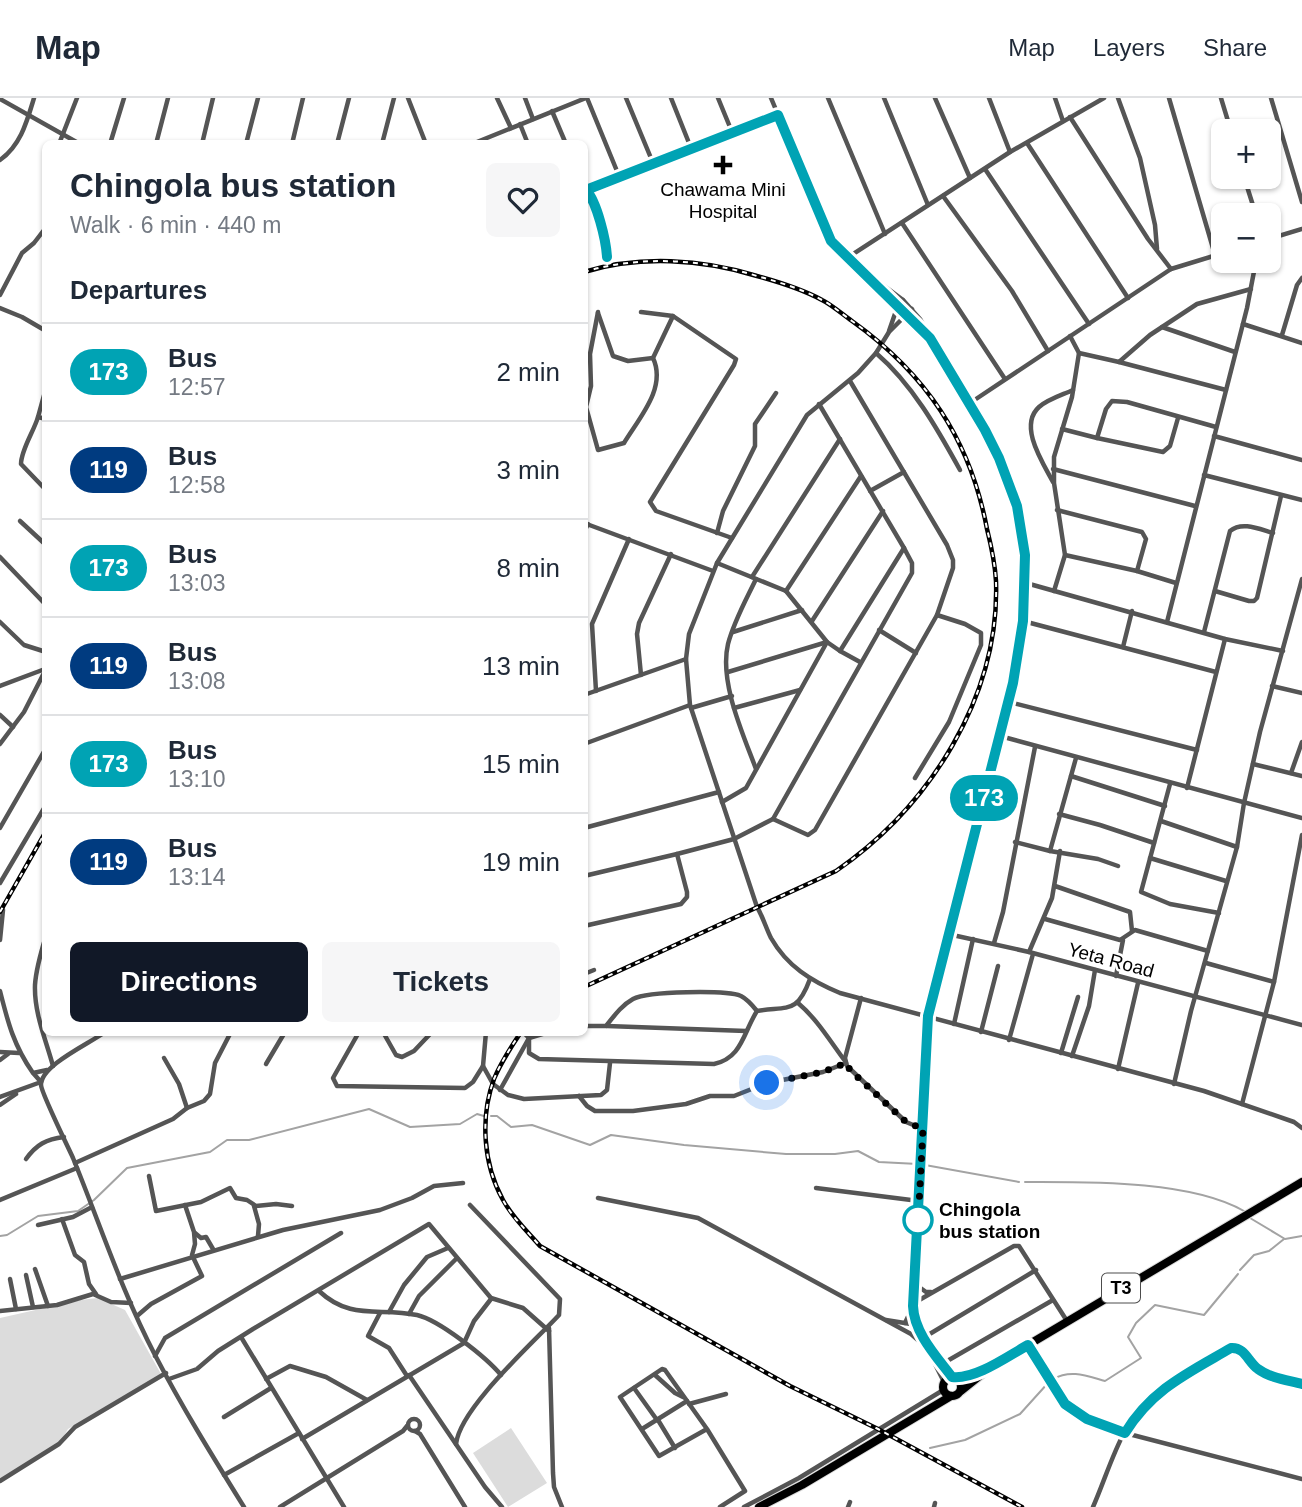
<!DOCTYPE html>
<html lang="en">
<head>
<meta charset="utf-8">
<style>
	body { margin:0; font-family:Arial,sans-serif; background:#f6f6f7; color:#1f2937; height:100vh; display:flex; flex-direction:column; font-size:26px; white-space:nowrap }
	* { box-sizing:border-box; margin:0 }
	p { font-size:23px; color:#747a83 }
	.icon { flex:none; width:38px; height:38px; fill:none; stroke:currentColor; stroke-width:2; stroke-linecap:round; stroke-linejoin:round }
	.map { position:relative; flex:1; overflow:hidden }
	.sheet { position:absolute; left:42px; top:42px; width:546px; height:896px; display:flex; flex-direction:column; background:#fff; border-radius:10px; box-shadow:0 2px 5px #0004 }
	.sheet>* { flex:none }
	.badge { padding:0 14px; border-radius:23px; font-size:24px; line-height:46px }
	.fabs { position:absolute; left:1211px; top:21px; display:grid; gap:14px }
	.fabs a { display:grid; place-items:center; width:70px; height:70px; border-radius:10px; background:#fff; box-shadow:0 2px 5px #0004; font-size:35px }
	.you { position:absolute; width:35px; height:35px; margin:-18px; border:5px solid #fff; border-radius:50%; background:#1a73e8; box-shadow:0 0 0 10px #1a73e833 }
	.map>.badge { position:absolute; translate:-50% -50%; box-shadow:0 0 0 4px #fff }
	h2 { padding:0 28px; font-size:26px; line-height:63px }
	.round { display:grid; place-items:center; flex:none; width:74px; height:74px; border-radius:10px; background:#f6f6f7 }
	.head { display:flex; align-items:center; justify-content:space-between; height:119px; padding:0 28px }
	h1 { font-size:33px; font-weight:600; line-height:52px }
	.button { display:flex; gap:14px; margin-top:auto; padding:14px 28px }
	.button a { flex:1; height:80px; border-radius:10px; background:#111827; color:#fff; font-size:28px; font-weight:600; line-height:80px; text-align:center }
	.button a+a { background:#f6f6f7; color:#1f2937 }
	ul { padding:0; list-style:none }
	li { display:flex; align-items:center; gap:21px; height:98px; padding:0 28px; border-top:2px solid #e0e1e3 }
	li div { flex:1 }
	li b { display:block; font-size:26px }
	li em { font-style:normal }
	li .badge { min-width:77px; font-weight:700; text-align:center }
	header { display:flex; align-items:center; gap:42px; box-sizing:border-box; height:98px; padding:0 35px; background:#fff; border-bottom:2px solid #e0e1e3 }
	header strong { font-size:33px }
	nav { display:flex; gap:38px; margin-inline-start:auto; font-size:24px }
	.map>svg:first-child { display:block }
</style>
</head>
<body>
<header>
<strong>Map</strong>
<nav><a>Map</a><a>Layers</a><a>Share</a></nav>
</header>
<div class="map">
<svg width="1302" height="1409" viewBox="0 0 1302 1409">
	<rect width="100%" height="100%" fill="#fff"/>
	<g fill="#dcdcdc">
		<path d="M98,1200L125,1212L161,1276L68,1331L61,1343L0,1383V1220L80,1202Z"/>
		<path d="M511,1330L547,1385L508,1409L473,1355Z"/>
	</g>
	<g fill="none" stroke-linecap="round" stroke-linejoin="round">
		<g stroke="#a3a3a3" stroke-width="2">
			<path d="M491,1018H497L511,1029L532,1027L590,1047L611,1037L684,1047L786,1056H835L858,1053L879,1064L918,1066"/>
			<path d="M925,1067L1019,1084"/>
			<path d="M1025,1084C1088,1084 1190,1082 1244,1113"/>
			<path d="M1250,1120L1285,1141L1302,1138"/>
			<path d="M0,1138L7,1137L38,1118L78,1113L94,1102L127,1070L210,1054L227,1042H249L369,1011L410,1029L460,1026L477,1016L484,1018"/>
			<path d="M1240,1172L1254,1157L1269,1153L1284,1141"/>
			<path d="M1053,1281C1071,1271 1087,1278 1105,1283L1141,1260L1128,1239L1136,1225L1155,1207L1204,1217L1238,1176"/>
			<path d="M930,1350L965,1342L1020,1316L1048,1285"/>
		</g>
		<defs>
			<g id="trunk">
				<circle cx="952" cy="1289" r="9"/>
				<path d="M956,1280L971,1277L1028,1247L1302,1084"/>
				<path d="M961,1293L986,1273"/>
				<path d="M759,1409L802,1387L951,1298"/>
			</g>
		</defs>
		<use href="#trunk" stroke="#dbdbdb" stroke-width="10"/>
		<g stroke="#555" stroke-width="4.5">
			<path d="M408,0L426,46"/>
			<path d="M497,0L511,30"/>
			<path d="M525,0L533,21"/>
			<path d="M587,0L619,78"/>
			<path d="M626,0L653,65"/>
			<path d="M671,0L691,50"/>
			<path d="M718,0L732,34"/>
			<path d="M771,0L831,143L847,160L903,202L920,221L985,332L999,360L1017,408L1025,457V502L1013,585L928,918L913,1214C917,1238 938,1261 952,1279"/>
			<path d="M828,0L885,136"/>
			<path d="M884,0L928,107"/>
			<path d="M935,0L970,80"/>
			<path d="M989,0L1010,54"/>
			<path d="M1055,0L1063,23"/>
			<path d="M1118,0L1140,60L1155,127L1157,151"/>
			<path d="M1169,0L1215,157"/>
			<path d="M1221,0L1231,33"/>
			<path d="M1271,0L1302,104"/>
			<path d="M0,1L80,46"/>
			<path d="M552,13L566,46"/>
			<path d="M1070,19L1148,141L1171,171"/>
			<path d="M520,26L528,46"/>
			<path d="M1027,45L1128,200"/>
			<path d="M59,46L77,0"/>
			<path d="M110,46L124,0"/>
			<path d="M156,46L168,0"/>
			<path d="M202,46L213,0"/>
			<path d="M246,46L258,0"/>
			<path d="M292,46L303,0"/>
			<path d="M337,46L349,0"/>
			<path d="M382,46L394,0"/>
			<path d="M472,46L586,0"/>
			<path d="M0,62C21,47 27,23 34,0"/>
			<path d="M45,68H46"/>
			<path d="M985,71L1089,226"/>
			<path d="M1244,79L1256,117"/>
			<path d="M584,87C595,108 606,134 607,159"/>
			<path d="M584,92L778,17"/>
			<path d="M943,98L1012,193L1048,253"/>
			<path d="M902,125L1005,281"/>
			<path d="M1269,141L1302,131"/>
			<path d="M847,160L1010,54L1104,0"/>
			<path d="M859,170L927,238"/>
			<path d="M0,197L22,155L34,145L44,132"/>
			<path d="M0,210L22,219L46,233"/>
			<path d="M912,211L889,234L876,255L858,275L807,317L717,465L689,536L686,561L690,607L757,809C763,819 766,830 771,840C787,868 811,883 840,895L1204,993L1294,1024L1302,1030"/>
			<path d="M598,214L590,256L591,288L586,309L598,352L624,345C639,320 667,290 653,260L673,218"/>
			<path d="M641,214L673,218L736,261L734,267L650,404L656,413L732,440"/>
			<path d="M598,215L613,258L628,263L653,260"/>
			<path d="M1243,226L1302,245"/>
			<path d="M1162,229L1235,254"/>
			<path d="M889,233L897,210L903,202"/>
			<path d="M1282,237L1297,187L1302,180"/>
			<path d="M1070,238L1079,255L1119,264L1150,237L1197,206L1251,191"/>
			<path d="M876,255C912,286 937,330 960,372"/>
			<path d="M1119,264L1226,292"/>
			<path d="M46,290L38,319L46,321"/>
			<path d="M970,305L1171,171L1223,155"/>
			<path d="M38,319C34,333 21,352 21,366L46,392"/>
			<path d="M1062,331L1097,340L1106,311L1112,303L1127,304L1216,329"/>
			<path d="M1214,338L1302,362"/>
			<path d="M1097,340L1163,354L1170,348L1178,320"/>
			<path d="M1053,371L1195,408"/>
			<path d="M1204,377L1302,402"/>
			<path d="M1053,384C1043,365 1018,328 1039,309C1048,301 1062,297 1073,292"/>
			<path d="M870,393L904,374"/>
			<path d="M1057,412L1142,434L1146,441L1137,473L1176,485"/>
			<path d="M20,423L46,447"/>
			<path d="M584,425L713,473"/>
			<path d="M584,434L588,426"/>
			<path d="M717,435L723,413L755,348V326L776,295"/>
			<path d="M1065,457L1137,473"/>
			<path d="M0,459L46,507"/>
			<path d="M717,465L786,493L827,544L746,690L722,704"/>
			<path d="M752,479L840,341"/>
			<path d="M756,481C746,502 734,523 728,546C719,584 743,636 756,671"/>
			<path d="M1026,485L1225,541L1283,553"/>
			<path d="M786,493L861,378"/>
			<path d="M1054,493L1065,457L1054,385V359L1072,299L1079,255"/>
			<path d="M1215,493L1249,503H1254L1257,500L1281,398"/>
			<path d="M812,523L883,413"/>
			<path d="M1023,523L1216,574"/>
			<path d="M0,524L24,547L46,554"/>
			<path d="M1167,524L1247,210L1256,163"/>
			<path d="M879,532L916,555"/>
			<path d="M733,534L802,512"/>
			<path d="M1204,534L1230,433C1242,423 1259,431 1273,435"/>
			<path d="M1123,549L1132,513"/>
			<path d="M840,553L860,564"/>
			<path d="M728,574L827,544L840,553L904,450"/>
			<path d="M641,577L637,536L639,525L671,456"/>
			<path d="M0,588L45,571"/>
			<path d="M1272,588L1302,595"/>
			<path d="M596,593L592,526L629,441"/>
			<path d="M584,597L686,561"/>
			<path d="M1009,604L1197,652"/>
			<path d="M691,610L732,598"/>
			<path d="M734,610L800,592"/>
			<path d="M0,617L13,629"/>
			<path d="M1000,638L1302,720"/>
			<path d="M0,646L24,614L46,571"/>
			<path d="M584,646L690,607"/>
			<path d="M1253,666L1302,678"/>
			<path d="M1291,675L1302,644"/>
			<path d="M1071,678L1165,708"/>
			<path d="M915,680L949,624L981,547V535L965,526L937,517"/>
			<path d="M1170,686L1141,794L1170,806L1219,815"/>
			<path d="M1187,690L1225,541"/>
			<path d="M1059,716L1100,727L1154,745"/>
			<path d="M773,721L808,737L815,732L937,517L953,470V462L947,447L850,283"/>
			<path d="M1161,723L1237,749"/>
			<path d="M0,730L46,650"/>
			<path d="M584,730L719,694"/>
			<path d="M1015,744L1050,753L1098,761L1118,768"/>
			<path d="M1050,753L1076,660"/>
			<path d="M1150,760L1226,783"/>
			<path d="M584,778L677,756"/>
			<path d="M0,785L46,707"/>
			<path d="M1055,788L1130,814L1132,833"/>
			<path d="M1045,821L1120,842L1135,832L1208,853"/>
			<path d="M584,828L681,806L687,799V794L677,756L734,741L773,721L912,475V465L904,450L819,306"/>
			<path d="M948,836L1029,854L1302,927"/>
			<path d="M46,838C41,854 36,871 35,887C34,915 46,942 53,968"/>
			<path d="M0,842L3,812"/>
			<path d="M994,845L1003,814L1035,649"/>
			<path d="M1029,854L1052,800L1060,753"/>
			<path d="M1206,865L1274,884"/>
			<path d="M584,876L594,872"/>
			<path d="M1116,878L1123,842"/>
			<path d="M0,893C8,925 14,948 33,975L47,972"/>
			<path d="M861,900L845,960L847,968L906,1024L923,1031"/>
			<path d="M798,905C817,921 830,943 845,963"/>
			<path d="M954,926L973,841"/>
			<path d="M584,928H606C614,918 622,907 633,901C648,893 726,892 741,898C747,901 753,908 757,913"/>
			<path d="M607,928L746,933"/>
			<path d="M105,934C89,946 41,967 41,987C41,994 68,1049 73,1060C100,1126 122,1194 155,1257C182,1309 213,1359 244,1409"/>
			<path d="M359,934L333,980L337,988L465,990L473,984L483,968"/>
			<path d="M383,934L396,957L402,959L414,953L432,934"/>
			<path d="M486,934L483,968L493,986L508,997L524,1001L601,997L607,992L610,965"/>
			<path d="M523,934L529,940"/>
			<path d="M981,934L998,868"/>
			<path d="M529,940V955L539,961L714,966C742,960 743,935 757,913C789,908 797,916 810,881"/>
			<path d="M1009,942L1033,856"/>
			<path d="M0,954L19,955"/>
			<path d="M1061,955L1078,899"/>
			<path d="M1072,958L1089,908L1095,872"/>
			<path d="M164,960L179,986L187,1010"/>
			<path d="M0,962L8,956"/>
			<path d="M266,966L285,934"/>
			<path d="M1118,971L1138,885"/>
			<path d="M1174,986L1191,913L1237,749L1244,705L1260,634L1302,481"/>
			<path d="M500,992L529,940L549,934"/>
			<path d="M579,998L587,1008L595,1013H633L686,1006L710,998H734L767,985L823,974L846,965"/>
			<path d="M0,999L41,984L34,976"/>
			<path d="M1242,1006L1274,884L1302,737"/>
			<path d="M0,1007L16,996"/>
			<path d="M26,1061C36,1047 46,1041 64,1039"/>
			<path d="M75,1065L173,1021L187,1010L204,1003L210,996L215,965L231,934"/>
			<path d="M149,1078L156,1113L201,1104L230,1090L236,1100L247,1102L256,1108L276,1106L292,1108"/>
			<path d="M816,1090L919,1103"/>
			<path d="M598,1100L698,1120L911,1236L927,1250L944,1284"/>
			<path d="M0,1102L77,1070"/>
			<path d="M254,1108L259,1126L258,1138"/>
			<path d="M62,1121L75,1157L84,1164L89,1186L96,1196"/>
			<path d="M38,1127L73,1119L92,1109"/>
			<path d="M195,1135L201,1140L206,1139L213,1151"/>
			<path d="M35,1171L48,1208"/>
			<path d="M26,1177L33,1209"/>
			<path d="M10,1181L16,1211"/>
			<path d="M120,1181L283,1132L380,1112L412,1100L434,1088L463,1085"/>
			<path d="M915,1186L926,1194H931"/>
			<path d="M319,1193C351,1223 379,1209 417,1217C439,1222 486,1259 501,1277"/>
			<path d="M914,1205L1014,1148H1019L1067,1223"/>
			<path d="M0,1213L57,1207L93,1196L111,1204L131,1205"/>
			<path d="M389,1214L404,1187L427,1159L448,1150"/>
			<path d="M380,1215L368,1238L389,1250L407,1278"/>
			<path d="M409,1216L419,1198L457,1160"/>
			<path d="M137,1218L151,1206L202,1178L192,1157L195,1146L194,1134L185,1107"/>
			<path d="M886,1222L917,1227"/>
			<path d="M905,1225L913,1208"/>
			<path d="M549,1230L553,1375L554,1389L562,1409"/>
			<path d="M241,1239L344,1409"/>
			<path d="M923,1240L1036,1172"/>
			<path d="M1028,1247L1065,1306L1087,1321L1125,1335L1302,1381"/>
			<path d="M155,1258L165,1240L341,1135"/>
			<path d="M942,1266L1053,1202"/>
			<path d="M409,1277L485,1389L502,1409"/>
			<path d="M655,1277L675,1295L683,1299"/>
			<path d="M169,1281L197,1271L218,1253L253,1231L429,1126L491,1200L523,1210L549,1233"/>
			<path d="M266,1281L290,1268L326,1279L367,1302"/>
			<path d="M634,1290L657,1322"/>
			<path d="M689,1306L726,1296"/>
			<path d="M224,1319L271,1290"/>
			<circle cx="414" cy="1327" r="6"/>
			<path d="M658,1322L675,1350"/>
			<path d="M642,1331L687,1303"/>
			<path d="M707,1331L659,1358L620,1299L662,1271L665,1272L707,1331L745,1393L720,1409"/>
			<path d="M415,1333L420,1336L465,1409"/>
			<path d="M302,1341L464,1245L474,1223L491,1201"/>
			<path d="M456,1346C460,1310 533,1245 559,1217L560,1201L470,1107"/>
			<path d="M224,1377L299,1335"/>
			<path d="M0,1383L59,1346L75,1329L166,1275"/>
			<path d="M280,1409L403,1333L407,1328"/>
			<path d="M744,1409L799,1380L940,1294"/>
			<path d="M848,1409L850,1404"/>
			<path d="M934,1409L935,1405"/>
			<path d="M1093,1409C1104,1384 1112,1357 1125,1333C1148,1292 1192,1273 1232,1250H1237L1253,1267L1269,1277L1302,1286"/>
		</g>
		<use href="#trunk" stroke="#000" stroke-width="8"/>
		<defs>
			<g id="rail">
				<path d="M584,174C640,157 702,161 757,178C779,184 802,191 822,202C832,207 842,216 852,223C926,276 970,341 987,431C991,447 995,466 996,483C1000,599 929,709 836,773L584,889"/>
				<path d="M0,814L46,733"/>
				<path d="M521,934C511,949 501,964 494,981C480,1019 483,1066 503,1102C512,1119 527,1133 540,1148L790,1288L878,1331L1022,1409"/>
			</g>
		</defs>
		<use href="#rail" stroke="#000" stroke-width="4.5"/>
		<use href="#rail" stroke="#fff" stroke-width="2" stroke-dasharray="5" stroke-linecap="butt"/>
	</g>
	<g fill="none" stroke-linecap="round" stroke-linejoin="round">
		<defs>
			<path id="line" d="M607,159C606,142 597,104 586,92L778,17L831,143L930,240L985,332L999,360L1017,408L1025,457L1023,523L1013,585L928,918L913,1208C914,1235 937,1259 952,1279C975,1282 1008,1258 1028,1247L1065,1306L1087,1321L1125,1335C1152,1291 1188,1275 1231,1250C1245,1249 1248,1264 1258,1271C1270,1280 1287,1282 1302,1286"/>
		</defs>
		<use href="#line" stroke="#fff" stroke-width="16"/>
		<use href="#line" stroke="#00a3b4" stroke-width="10"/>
		<path stroke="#000" stroke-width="7" stroke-dasharray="0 12.6" d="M767,985L823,974L846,965L850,972L906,1024L923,1031L918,1126V1122"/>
	</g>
	<path fill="#000" stroke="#fff" stroke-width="2.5" d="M719.5 56.5h7v7h7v7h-7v7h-7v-7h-7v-7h7z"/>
	<circle fill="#fff" stroke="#00a3b4" stroke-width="3.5" cx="918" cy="1122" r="14"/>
	<g text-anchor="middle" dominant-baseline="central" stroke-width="5" stroke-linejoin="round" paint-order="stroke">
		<rect fill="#fff" stroke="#4c4c4c" stroke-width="2" x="1102" y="1175.5" width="38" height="29" rx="5"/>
		<g font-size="18" font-weight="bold" fill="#000">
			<text x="1121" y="1190">T3</text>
		</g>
		<g font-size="19" fill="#000" stroke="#fff">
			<text x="723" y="91">Chawama Mini<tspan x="723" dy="22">Hospital</tspan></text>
		</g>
		<g font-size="19" fill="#000" stroke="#fff">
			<text transform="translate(1111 862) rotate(15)">Yeta Road</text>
		</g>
		<g font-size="19" font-weight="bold" fill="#000" stroke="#fff" text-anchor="start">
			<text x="939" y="1111">Chingola<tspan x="939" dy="22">bus station</tspan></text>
		</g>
	</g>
</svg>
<div class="fabs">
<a>+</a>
<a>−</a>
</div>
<div class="you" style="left:767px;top:985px"></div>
<b class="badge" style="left:984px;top:700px;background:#00a3b4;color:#fff">173</b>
<section class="sheet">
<div class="head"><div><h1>Chingola bus station</h1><p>Walk · 6 min · 440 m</p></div><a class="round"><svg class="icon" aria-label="heart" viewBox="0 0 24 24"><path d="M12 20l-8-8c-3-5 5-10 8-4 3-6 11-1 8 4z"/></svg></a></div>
<h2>Departures</h2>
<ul>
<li><span class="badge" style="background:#00a3b4;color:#fff">173</span><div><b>Bus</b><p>12:57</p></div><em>2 min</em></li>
<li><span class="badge" style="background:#003b80;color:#fff">119</span><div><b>Bus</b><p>12:58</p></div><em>3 min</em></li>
<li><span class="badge" style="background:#00a3b4;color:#fff">173</span><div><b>Bus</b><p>13:03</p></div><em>8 min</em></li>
<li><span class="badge" style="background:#003b80;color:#fff">119</span><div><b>Bus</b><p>13:08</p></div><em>13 min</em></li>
<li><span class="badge" style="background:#00a3b4;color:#fff">173</span><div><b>Bus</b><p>13:10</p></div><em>15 min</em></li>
<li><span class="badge" style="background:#003b80;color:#fff">119</span><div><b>Bus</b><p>13:14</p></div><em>19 min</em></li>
</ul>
<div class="button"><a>Directions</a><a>Tickets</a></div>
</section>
</div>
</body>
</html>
